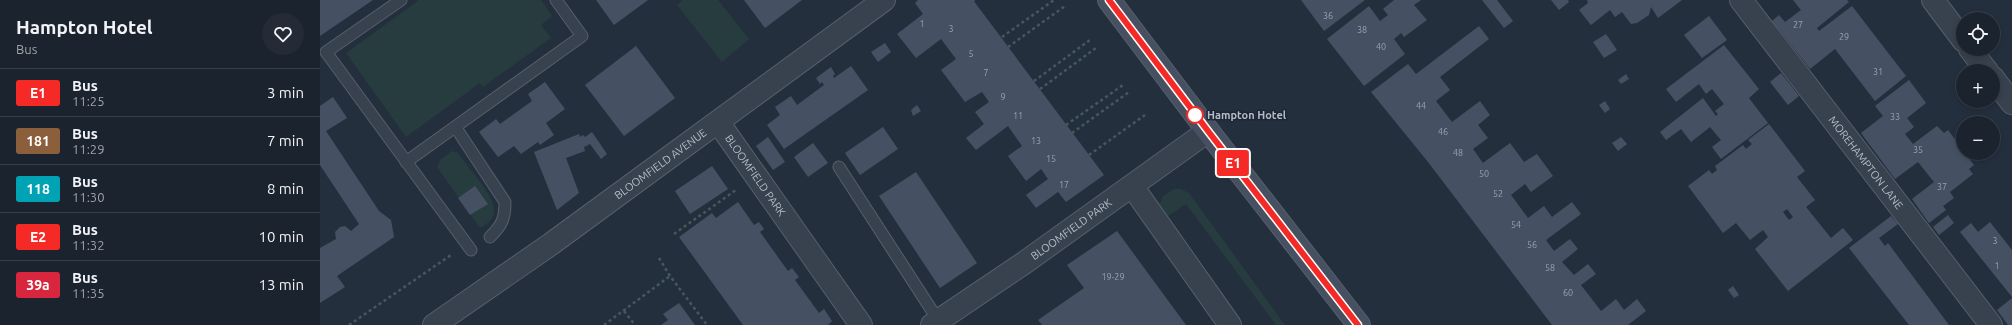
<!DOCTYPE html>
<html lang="en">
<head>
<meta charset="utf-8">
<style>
	body { margin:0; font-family:Ubuntu,sans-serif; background:#242b36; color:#f1f3f6; height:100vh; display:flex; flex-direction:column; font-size:15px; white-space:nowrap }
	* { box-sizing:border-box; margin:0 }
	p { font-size:13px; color:#a0a4aa }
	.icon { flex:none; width:22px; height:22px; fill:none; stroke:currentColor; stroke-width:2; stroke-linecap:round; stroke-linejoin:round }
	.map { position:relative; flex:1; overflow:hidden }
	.drawer { display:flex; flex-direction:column; background:#1b232e; width:320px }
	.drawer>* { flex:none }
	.badge { padding:0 8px; border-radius:3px; font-size:14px; line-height:26px }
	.tools { position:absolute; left:1636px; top:12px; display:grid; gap:8px }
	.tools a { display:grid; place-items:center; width:44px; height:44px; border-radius:50%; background:#1b232e; box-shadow:0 2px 6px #0003,0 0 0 1px #39404a; font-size:20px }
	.map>.badge { position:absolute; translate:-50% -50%; box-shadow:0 0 0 2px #fff }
	.round { display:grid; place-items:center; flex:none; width:42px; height:42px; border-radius:21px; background:#242b36 }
	.overview { display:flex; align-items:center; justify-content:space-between; height:68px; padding:0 16px }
	h1 { font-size:19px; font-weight:700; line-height:30px }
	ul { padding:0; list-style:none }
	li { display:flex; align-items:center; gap:12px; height:48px; padding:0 16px; border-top:1px solid #39404a }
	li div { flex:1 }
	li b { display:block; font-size:15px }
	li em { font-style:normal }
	li .badge { min-width:44px; font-weight:700; text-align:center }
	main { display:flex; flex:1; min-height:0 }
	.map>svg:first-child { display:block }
</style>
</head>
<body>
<main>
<section class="drawer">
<div class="overview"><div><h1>Hampton Hotel</h1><p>Bus</p></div><a class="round"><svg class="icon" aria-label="heart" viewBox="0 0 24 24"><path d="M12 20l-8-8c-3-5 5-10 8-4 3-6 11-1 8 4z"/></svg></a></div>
<ul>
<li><span class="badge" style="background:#f52a26;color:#fff">E1</span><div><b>Bus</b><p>11:25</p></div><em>3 min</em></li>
<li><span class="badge" style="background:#8b5e3c;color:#fff">181</span><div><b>Bus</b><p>11:29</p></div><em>7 min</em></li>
<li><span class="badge" style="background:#00a3b4;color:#fff">118</span><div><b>Bus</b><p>11:30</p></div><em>8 min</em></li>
<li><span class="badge" style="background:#f52a26;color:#fff">E2</span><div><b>Bus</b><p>11:32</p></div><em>10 min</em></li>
<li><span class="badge" style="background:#d7263d;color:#fff">39a</span><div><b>Bus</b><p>11:35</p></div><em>13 min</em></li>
</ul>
</section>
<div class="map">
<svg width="1692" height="325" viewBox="0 0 1692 325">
	<rect width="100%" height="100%" fill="#242f3e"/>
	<g fill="#263c3f">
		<path d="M99,0H221L232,16L221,25L231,38L163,87L160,83L86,137L26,53Z"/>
		<path d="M363,0H398L429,39L402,62L357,5Z"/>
		<path d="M132,151L138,153C147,166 173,194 174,209C175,218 168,224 160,228L117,167L120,160Z"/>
		<path d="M854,189H861L869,193L965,325H956L866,204L845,218L838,208L843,196Z"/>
	</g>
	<g fill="#455162" fill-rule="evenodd">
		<path d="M0,0H53L0,36Z"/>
		<path d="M276,0H328L294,25Z"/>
		<path d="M424,0H482L445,28Z"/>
		<path d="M598,0H653L784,175L746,202L738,192L716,208L706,195L728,179L721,169L706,181L688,156L702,146L688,126L656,150L646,138L664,124L655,112L669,102L662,92L645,102L621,70L636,59L621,39L596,58L577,34L603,14L595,3Z"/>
		<path d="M981,0H1045L1004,31Z"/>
		<path d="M1074,0H1101L1094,5L1107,20L1084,37L1081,33L1074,39L1085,54L1044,86L1007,39L1049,6L1060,21L1068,15L1063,9Z"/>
		<path d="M1162,0H1177L1193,21L1184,28Z"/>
		<path d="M1231,0H1248L1249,2L1239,10Z"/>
		<path d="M1267,0H1362L1338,18L1331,7L1329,15L1317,23L1311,24L1302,12L1295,17L1290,10L1271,25L1259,10L1268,3Z"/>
		<path d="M1473,0H1527L1529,2L1497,28L1499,31L1532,6L1586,76L1555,101L1515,49L1490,69L1452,21L1459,15L1465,22L1481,10Z"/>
		<path d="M1389,16L1407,40L1382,58L1364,35Z"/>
		<path d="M1159,26L1169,39L1120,77L1130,90L1116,101L1132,122L1160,101L1170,115L1158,125L1168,138L1153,149L1163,163L1190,143L1204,162L1217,154L1233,176L1211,192L1205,184L1191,195L1208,218L1224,206L1232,217L1252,202L1261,214L1226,240L1234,251L1250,239L1258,249L1242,262L1254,275L1268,264L1276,274L1261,285L1281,311L1296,299L1304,310L1317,299L1326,311L1308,325H1232L1108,162L1051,92L1088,64L1096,74Z"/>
		<path d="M1286,34L1297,50L1284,58L1273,42Z"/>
		<path d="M565,43L571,52L558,62L551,52Z"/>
		<path d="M1404,45L1439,89L1429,98L1448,123L1401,159L1392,147L1401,140L1390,127L1371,142L1361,129L1346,140L1340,132L1383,98L1396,116L1398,114L1395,111L1404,104L1392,89L1386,94L1379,84L1356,102L1346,89Z"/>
		<path d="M316,46L355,98L304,136L265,85Z"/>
		<path d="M531,66L548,90L464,149L447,125L460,115L455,107L471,96L477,105L504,85L502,82L500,84L496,78L511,67L515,74L513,76L514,78Z"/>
		<path d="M1461,73L1479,96L1468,105L1450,82Z"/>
		<path d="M1306,74L1309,79L1301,84L1298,80Z"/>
		<path d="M1589,80L1606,103L1587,118L1594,127L1585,134L1593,144L1617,126L1624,133L1628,130L1643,150V153H1645L1654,165L1649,169L1653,174L1630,192L1634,198L1623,206L1626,210L1609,223L1592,199L1614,182L1598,162L1575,179L1541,133L1563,116L1555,106Z"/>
		<path d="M225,82L245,109L226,123L234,135L220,145L218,142L201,154L194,146L178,157L159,132L176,119L180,124L212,101L208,94Z"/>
		<path d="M13,97L27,118L6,131L59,211L71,220L74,237L17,276L25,287L0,303V248L16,239L15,232L20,227L25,226L31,231L39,224L0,165V106Z"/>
		<path d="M1285,101L1290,109L1285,113L1279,105Z"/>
		<path d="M597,105L601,111L593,116L591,110Z"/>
		<path d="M1449,124L1485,171L1477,177L1495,200L1486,207L1511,238L1523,228L1533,240L1468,291L1435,249L1448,237L1443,230L1430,240L1416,223L1403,233L1368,186L1389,170L1392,174L1397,170L1395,166L1423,145L1426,149L1432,144L1428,140ZM1467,209L1473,217L1469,220L1463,212Z"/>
		<path d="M563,127L578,149L540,175L525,153Z"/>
		<path d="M272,132L287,154L281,159L270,144L264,147L265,151L246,158L259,193L237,210L214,152L259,134L260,137L263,135L265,137Z"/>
		<path d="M448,137L465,162L453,170L436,146Z"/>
		<path d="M1301,137L1307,144L1298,151L1292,143Z"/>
		<path d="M493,143L508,163L488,177L474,157Z"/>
		<path d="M392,166L408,189L370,214L355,191Z"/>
		<path d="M596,172L657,263L620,288L559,196Z"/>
		<path d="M155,186L168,204L150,215L138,198Z"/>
		<path d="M418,202L434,225L439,222L444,229L440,232L468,271L472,268L479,277L475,280L499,313L504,309L512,321L508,325H423L359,237L392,213L396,218Z"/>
		<path d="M1628,215L1634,223L1619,235L1613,227Z"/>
		<path d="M1571,216L1578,224L1559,238L1565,246L1568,243L1629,325H1589L1529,248Z"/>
		<path d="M1670,222L1692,250V297L1640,232L1651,223L1658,232Z"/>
		<path d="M797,231L866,325H722L718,320L764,288L747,265Z"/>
		<path d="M1413,286L1419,295L1414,298L1408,290Z"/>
		<path d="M1692,298V325H1688L1677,310Z"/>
		<path d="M359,303L375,325H341L348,320L343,314Z"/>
	</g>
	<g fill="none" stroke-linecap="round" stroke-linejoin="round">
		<defs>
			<g id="service">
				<path d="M81,0L6,52L151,250"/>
				<path d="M136,128L185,202C185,219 182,225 170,237"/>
				<path d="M86,162L262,36L236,0"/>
				<path d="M519,167L620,323"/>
			</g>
			<g id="minor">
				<path id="s1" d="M1421,0L1671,325"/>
				<path d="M1613,0L1643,40"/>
				<path d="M1650,49L1667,71"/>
				<path d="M1673,78L1692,103"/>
				<path id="s2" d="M398,122L541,325"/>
				<path d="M812,186L910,325"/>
				<path id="s3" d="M114,325L231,244L564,0"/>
				<path id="s4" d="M612,325L704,263L888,131"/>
			</g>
			<path id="secondary" d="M789,0L888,131L1039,325"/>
		</defs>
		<use href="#service" stroke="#565f6c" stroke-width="13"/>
		<use href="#minor" stroke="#565f6c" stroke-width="24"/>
		<use href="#secondary" stroke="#565f6c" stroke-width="24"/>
		<g stroke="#44595c" stroke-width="2.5" stroke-dasharray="3 3" stroke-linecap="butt">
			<path d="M653,1L654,0"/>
			<path d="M682,37L734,0"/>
			<path d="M688,47L745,6"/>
			<path d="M714,81L770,40"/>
			<path d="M720,89L776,48"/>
			<path d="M746,125L803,85"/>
			<path d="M752,133L809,92"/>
			<path d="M769,155L825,115"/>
			<path d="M354,234L416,190"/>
			<path d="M339,258L350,276L387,325"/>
			<path d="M304,311L315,325"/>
			<path d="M29,325L131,255"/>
			<path d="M284,325L350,276"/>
		</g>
		<use href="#service" stroke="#38414e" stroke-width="11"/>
		<use href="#minor" stroke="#38414e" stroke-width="22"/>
		<use href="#secondary" stroke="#465061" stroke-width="22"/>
	</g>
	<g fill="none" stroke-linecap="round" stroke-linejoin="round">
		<defs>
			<path id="line" d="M789,0L888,131L1038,325"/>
		</defs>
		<use href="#line" stroke="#fff" stroke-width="9"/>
		<use href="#line" stroke="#f52a26" stroke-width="6"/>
	</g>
	<circle fill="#fff" stroke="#f52a26" stroke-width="2" cx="875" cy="115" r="8"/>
	<g text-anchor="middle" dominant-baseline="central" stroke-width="3" stroke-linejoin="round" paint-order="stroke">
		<g font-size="9" fill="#98a1af">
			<text x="1008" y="16">36</text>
			<text x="602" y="24">1</text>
			<text x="1478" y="25">27</text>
			<text x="631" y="29">3</text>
			<text x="1042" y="30">38</text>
			<text x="1524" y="37">29</text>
			<text x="1061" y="47">40</text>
			<text x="651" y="54">5</text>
			<text x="1558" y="72">31</text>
			<text x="666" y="73">7</text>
			<text x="683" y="97">9</text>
			<text x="1101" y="106">44</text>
			<text x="698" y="116">11</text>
			<text x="1575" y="117">33</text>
			<text x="1123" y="132">46</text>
			<text x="716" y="141">13</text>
			<text x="1598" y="150">35</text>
			<text x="1138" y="153">48</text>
			<text x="731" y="159">15</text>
			<text x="1164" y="174">50</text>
			<text x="744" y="185">17</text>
			<text x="1622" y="187">37</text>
			<text x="1178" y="194">52</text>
			<text x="1196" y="225">54</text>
			<text x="1675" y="241">3</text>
			<text x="1212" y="245">56</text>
			<text x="1677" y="266">1</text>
			<text x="1230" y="268">58</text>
			<text x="793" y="277">19-29</text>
			<text x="1248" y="293">60</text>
		</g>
		<g font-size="11" font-weight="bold" fill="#b4bcc9" stroke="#1d2633" text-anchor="start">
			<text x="887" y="115">Hampton Hotel</text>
		</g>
		<g font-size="11" fill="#b4bcc9" stroke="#1d2633">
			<text stroke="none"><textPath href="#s1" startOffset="205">MOREHAMPTON LANE</textPath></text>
			<text stroke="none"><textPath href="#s3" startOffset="278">BLOOMFIELD AVENUE</textPath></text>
			<text stroke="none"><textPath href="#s2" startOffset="65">BLOOMFIELD PARK</textPath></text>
			<text stroke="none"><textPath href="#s4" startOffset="169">BLOOMFIELD PARK</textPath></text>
		</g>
	</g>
</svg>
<div class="tools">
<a><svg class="icon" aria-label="locate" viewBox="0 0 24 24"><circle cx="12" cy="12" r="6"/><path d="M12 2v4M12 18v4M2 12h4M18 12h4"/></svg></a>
<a>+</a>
<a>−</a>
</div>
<b class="badge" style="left:913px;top:163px;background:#f52a26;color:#fff">E1</b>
</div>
</main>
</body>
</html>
